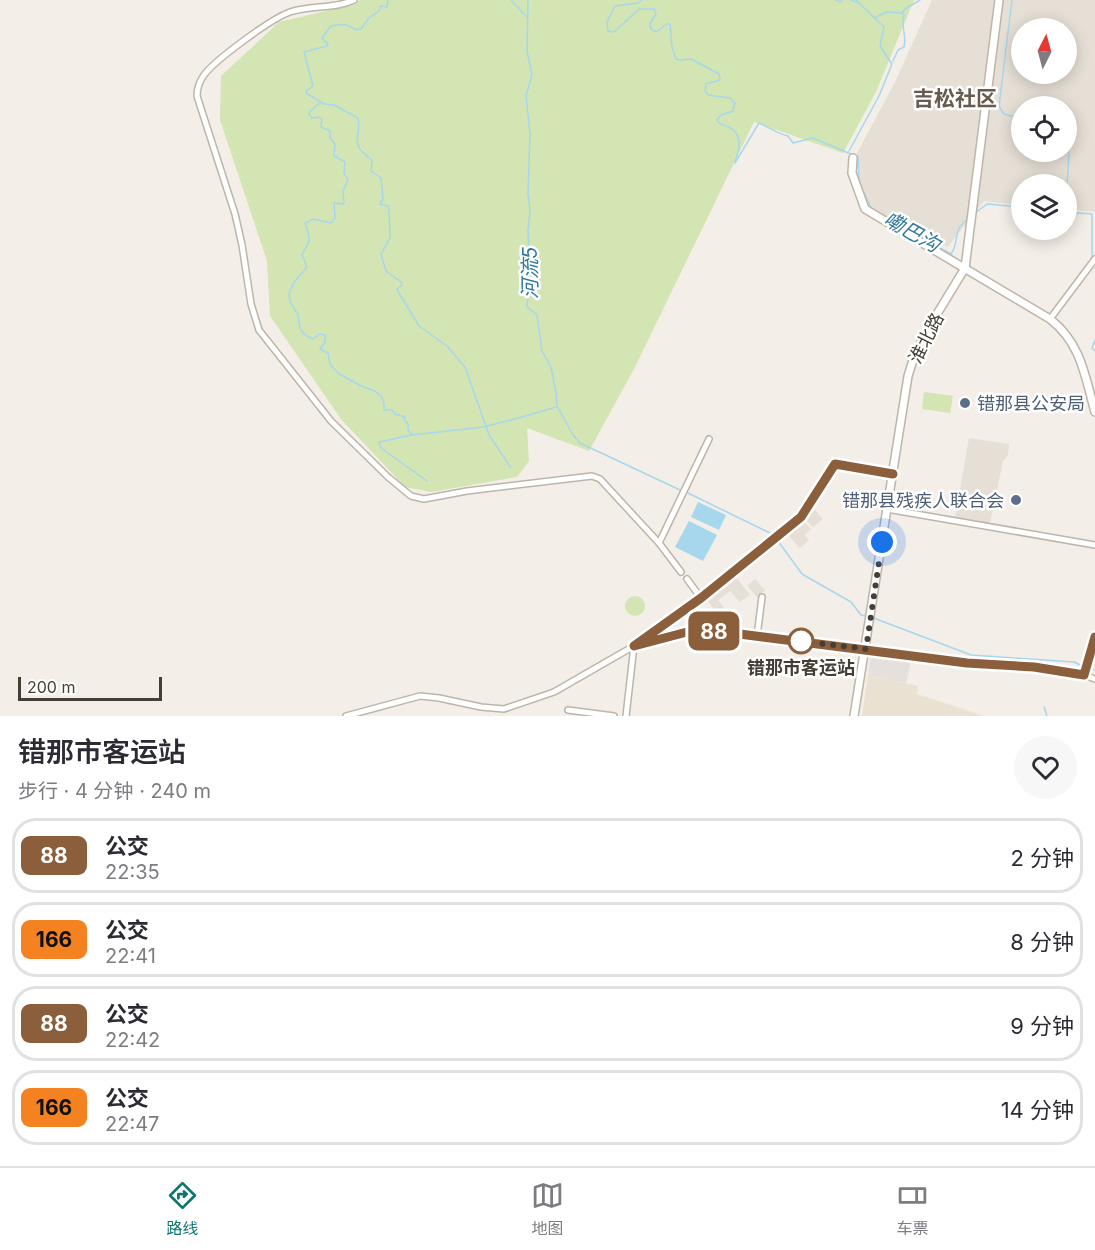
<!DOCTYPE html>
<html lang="zh">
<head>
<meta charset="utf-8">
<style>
	body { margin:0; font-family:Inter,"Noto Sans SC",sans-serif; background:#f7f7f7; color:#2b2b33; height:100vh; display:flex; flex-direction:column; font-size:22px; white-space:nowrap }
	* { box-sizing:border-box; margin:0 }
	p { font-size:20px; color:#7c7c81 }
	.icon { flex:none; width:33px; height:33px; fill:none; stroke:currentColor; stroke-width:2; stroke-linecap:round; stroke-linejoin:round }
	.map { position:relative; height:716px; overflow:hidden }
	.details { display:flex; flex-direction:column; background:#fff; flex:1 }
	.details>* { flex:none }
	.badge { padding:0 12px; border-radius:9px; font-size:21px; line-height:39px }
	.needle { width:39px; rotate:6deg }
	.buttons { position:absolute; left:1011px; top:18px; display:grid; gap:12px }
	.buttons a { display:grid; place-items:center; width:66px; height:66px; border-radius:50%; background:#fff; box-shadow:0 3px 15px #0003; font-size:30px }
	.scale { position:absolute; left:18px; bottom:15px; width:144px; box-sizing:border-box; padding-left:6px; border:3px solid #453e36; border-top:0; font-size:16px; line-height:21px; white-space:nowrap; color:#453e36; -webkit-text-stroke:4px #fff; paint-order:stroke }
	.you { position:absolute; width:30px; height:30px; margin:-15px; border:4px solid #fff; border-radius:50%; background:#1a73e8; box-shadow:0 0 0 9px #1a73e833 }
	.map>.badge { position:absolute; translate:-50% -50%; box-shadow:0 0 0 3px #fff }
	.round { display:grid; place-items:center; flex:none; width:63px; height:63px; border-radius:32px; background:#f7f7f7 }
	.head { display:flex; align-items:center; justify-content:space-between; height:102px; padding:0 18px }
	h1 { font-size:28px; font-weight:600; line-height:45px }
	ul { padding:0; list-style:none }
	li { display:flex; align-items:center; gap:18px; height:75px; margin:0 12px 9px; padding:0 6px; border:3px solid #e1e1e2; border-radius:24px }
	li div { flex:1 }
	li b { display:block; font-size:22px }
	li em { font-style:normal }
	li .badge { min-width:66px; font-weight:700; text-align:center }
	.menu { display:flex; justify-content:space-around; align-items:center; height:84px; border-top:2px solid #e1e1e2; background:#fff; font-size:16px; color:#7c7c81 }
	.menu a { display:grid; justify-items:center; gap:3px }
	.menu .on { color:#0f766e }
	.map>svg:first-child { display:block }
</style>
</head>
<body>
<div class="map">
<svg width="1095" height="716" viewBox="0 0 1095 716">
	<rect width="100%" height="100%" fill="#f3eee7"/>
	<g fill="#e6dfd6" fill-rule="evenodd">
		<path d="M932,0H1095V212L1067,209L1066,184H1022L1021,205L984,201L948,247L874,213L859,185L857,153L895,82ZM1022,28H1066V74H1022ZM1022,106H1066V152H1022Z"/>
		<path d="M969,438L1009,444L1008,456L1003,461L990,523L955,517Z"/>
		<path d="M815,510L823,519L813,527L805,519Z"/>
		<path d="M803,521L811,529L805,535L809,540L800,548L788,535Z"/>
		<path d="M736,577L750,595L740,602L730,591L718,600L728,613L721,618L707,600Z"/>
		<path d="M755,579L765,590L758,598L747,586Z"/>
	</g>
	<path fill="#e5e0dc" d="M871,654L911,661L906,683L868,675Z"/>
	<path fill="#ebe1d2" d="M868,675L918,686L917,694L984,716H862Z"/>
	<g fill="#d3e5b2">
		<path d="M360,0H914L876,92L843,153L754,122L634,369L589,451L527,428L529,461L517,477L431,492L405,487L341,419L270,316L267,261L220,120L221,76L279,22L356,4Z"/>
		<path d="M924,392L953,396L950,413L922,409Z"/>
		<circle cx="635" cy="606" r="10"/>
	</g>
	<g fill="#a6d7ed">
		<path d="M698,502L726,515L719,530L691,517Z"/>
		<path d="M689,521L717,535L703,561L675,547Z"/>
	</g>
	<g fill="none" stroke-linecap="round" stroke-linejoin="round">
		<g stroke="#a6d7ed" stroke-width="1.5">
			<path d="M388,0L387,7L381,6L379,11L369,18L361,29L357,30C345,24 345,23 331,26L322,38L328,44L327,46L304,52L313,86L306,91V93L324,104L334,105L358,118C362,140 347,142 372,160L371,171L381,178L383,199L380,204L388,206L389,209L390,238L381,254L386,271L401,282L402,285L397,289L399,293L419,326L447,346L465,367L489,435L511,468"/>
			<path d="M511,0L527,17"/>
			<path d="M528,0L527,51L532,75L526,96L530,134L528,193L530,211L528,231L530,269L527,307L537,315L542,351L551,367L556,392L557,406L573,435L580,443L680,490"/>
			<path d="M642,0L638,3L615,6L607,22L608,31L614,32L639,9H654L656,14L650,24L651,29L656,32L667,24H670L672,47L676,59L680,60L691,59L719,74L720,80L706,84L705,91L708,95L730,98L735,103L733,111L721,115L717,120C720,126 723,124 729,127C744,135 739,150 735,162"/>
			<path d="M836,0L840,2L842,0"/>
			<path d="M851,0L858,3"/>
			<path d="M1012,0L999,106L1004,114L1022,119"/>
			<path d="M876,17L886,12L902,13L905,9L920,0"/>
			<path d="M893,61L898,50L904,47C907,34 900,25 904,15L902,13"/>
			<path d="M320,103L310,111L309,114L312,118L319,117L322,119L321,127L330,131V138L335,144L334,156L345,162L344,173L348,180L343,191L344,204L334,203L335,218L331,223L313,219L305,223C311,240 311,239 302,255C303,259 307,263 306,268C305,270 301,274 299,276C287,291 285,298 298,314C299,326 299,334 313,339L319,334L325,335V342L320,349L328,353L330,364L339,374L361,386L375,391L381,396L384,403V410H392L395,414L405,417L404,420L408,424V430L412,435"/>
			<path d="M1066,150L1069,153L1066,202"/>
			<path d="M849,151L879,96L892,64L880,46L884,27L856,0"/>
			<path d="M735,163L759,123C769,127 778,134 788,136L793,143L813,138L858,157L859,182L872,210"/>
			<path d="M1066,212L1092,214V257L1095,258"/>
			<path d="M975,213L987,204L1022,207"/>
			<path d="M897,224L951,254C961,240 950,232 969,218"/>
			<path d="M1095,340L1092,348L1095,351"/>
			<path d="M427,481L381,448L379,442L412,435L483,427L515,419L556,407"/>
			<path d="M688,493L772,534"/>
			<path d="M778,541L802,574L851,602L861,615L866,616"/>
			<path d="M871,617L971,655L1074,662L1080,665"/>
			<path d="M1089,668L1095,670"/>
			<path d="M1044,707L1047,716"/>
		</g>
		<defs>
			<g id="minor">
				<path d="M354,0C335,9 311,5 290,12C272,18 215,60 204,75C199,82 197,88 197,96L235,214L242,245L251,304L259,330L331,421L388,477L411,496L424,499L467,491L592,476L600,479L659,543"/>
				<path d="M1050,319L1095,259"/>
				<path d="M887,509L1095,545"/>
				<path d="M681,572L659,543L709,439"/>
				<path d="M687,579L701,598"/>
				<path d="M757,636L762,597"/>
				<path d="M639,645L687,632L716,631L967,663L1034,667L1084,675L1095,679"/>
				<path d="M568,710L614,716"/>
				<path d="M346,716L420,696L439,698L481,707L504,709L554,692L634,646L701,598L801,517L835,464L893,474"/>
				<path d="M626,716L634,646"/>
			</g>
			<g id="tertiary">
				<path d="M853,158L852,173L865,209L1050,319C1081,343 1085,376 1095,412"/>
				<path d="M1084,675L1095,637"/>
				<path d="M854,716L908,376L914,357L926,332L965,268L999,0"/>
			</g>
		</defs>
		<use href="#minor" stroke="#beb5aa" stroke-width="8"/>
		<use href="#tertiary" stroke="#beb5aa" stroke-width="10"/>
		<use href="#minor" stroke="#fff" stroke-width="5"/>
		<use href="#tertiary" stroke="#fff" stroke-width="7"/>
	</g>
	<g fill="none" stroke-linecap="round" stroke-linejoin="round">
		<defs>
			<path id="line" d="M893,474L835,464L801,517L701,598L634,646L687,632L716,631L967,663L1034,667L1084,675L1095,637"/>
		</defs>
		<use href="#line" stroke="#fff" stroke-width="14"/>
		<use href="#line" stroke="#8b5e3c" stroke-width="9"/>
		<path stroke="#453e36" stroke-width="6" stroke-dasharray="0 10.8" d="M801,641L866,649L882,542"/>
	</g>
	<g fill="#5c6f8a" stroke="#fff" stroke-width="2">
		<circle cx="965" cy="403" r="6"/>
		<circle cx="1016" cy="500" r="6"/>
	</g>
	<circle fill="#fff" stroke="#8b5e3c" stroke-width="3" cx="801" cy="641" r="12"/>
	<g text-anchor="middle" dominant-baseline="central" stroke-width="5" stroke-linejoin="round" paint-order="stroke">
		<g font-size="18" fill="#453e36" stroke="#fff">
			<text transform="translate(926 338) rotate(-63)">淮北路</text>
		</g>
		<g font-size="18" fill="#4e5e75" stroke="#fff" text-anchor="start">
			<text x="977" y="403">错那县公安局</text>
			<text x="1004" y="500" text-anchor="end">错那县残疾人联合会</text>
		</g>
		<g font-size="18" font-weight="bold" fill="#453e36" stroke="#fff">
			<text x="801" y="667">错那市客运站</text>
		</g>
		<g font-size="20" font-style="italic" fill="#317a9c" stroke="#fff">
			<text transform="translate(912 232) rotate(29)">嘞巴沟</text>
			<text transform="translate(530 273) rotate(-90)">河流5</text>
		</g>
		<g font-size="21" font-weight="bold" fill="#685b4e" stroke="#fff">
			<text x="955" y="98">吉松社区</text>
		</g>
	</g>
</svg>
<div class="buttons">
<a><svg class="needle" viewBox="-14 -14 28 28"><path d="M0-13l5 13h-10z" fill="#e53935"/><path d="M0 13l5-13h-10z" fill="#7c7c81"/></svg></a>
<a><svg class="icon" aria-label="locate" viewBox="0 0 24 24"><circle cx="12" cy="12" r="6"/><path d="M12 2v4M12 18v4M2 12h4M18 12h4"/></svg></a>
<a><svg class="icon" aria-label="layers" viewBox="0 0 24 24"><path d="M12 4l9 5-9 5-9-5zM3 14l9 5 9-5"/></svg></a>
</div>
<div class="scale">200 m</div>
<div class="you" style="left:882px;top:542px"></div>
<b class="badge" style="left:714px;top:631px;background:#8b5e3c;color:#fff">88</b>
</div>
<section class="details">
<div class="head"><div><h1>错那市客运站</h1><p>步行 · 4 分钟 · 240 m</p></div><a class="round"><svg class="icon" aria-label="heart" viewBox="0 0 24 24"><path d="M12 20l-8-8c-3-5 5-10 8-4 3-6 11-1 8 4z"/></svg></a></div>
<ul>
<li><span class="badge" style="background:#8b5e3c;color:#fff">88</span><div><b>公交</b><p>22:35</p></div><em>2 分钟</em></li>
<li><span class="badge" style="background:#f58220;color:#111">166</span><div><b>公交</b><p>22:41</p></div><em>8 分钟</em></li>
<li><span class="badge" style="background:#8b5e3c;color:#fff">88</span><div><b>公交</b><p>22:42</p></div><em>9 分钟</em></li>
<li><span class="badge" style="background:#f58220;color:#111">166</span><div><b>公交</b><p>22:47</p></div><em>14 分钟</em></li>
</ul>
</section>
<nav class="menu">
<a class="on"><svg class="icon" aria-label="directions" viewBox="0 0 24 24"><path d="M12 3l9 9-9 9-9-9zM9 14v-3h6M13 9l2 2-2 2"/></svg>路线</a>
<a><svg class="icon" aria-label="map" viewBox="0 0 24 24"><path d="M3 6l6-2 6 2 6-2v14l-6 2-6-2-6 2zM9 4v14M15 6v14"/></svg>地图</a>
<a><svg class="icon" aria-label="tickets" viewBox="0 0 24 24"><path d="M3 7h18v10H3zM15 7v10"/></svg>车票</a>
</nav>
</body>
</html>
